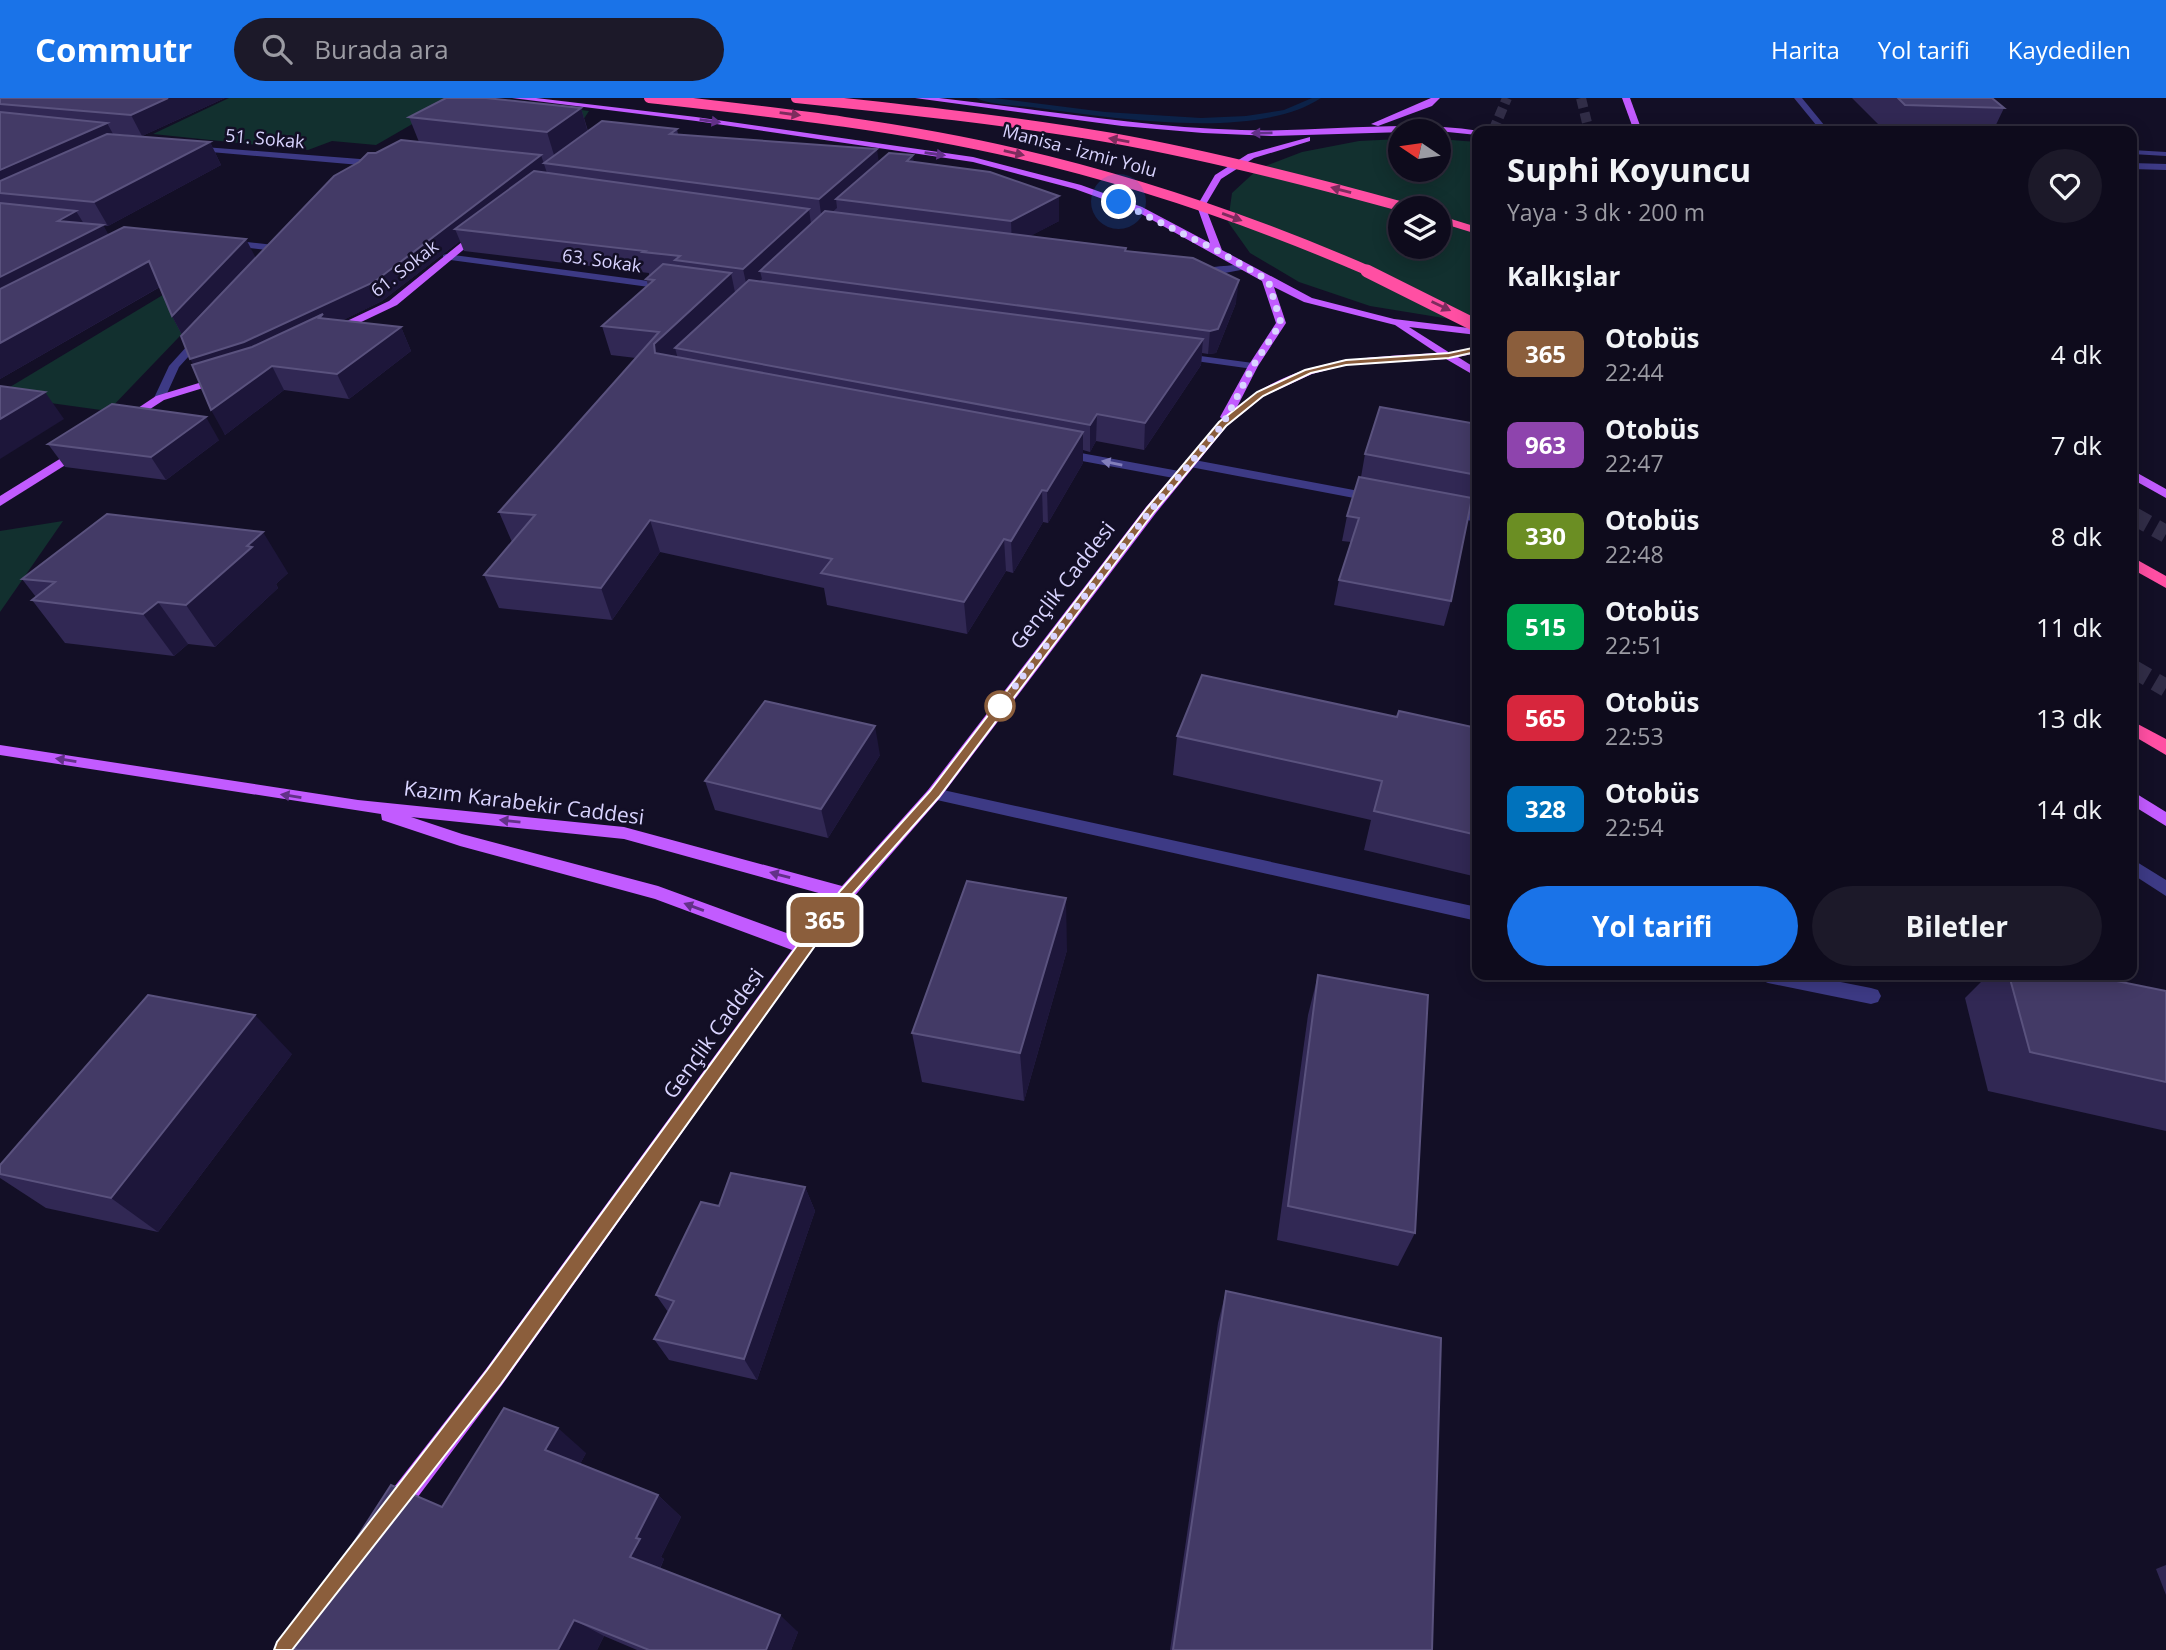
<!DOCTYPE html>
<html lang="tr">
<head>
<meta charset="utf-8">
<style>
	body { margin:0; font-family:"Open Sans",sans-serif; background:#1c1929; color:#f1f3f6; height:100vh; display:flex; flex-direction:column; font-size:26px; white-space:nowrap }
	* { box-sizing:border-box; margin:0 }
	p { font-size:23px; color:#9b9ba3 }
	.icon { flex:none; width:38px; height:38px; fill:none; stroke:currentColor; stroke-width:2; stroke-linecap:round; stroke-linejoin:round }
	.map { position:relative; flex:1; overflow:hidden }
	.drawer { position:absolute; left:1472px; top:28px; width:665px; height:854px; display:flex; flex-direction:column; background:#0e0b1c; border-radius:14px; box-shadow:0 4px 18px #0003,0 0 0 2px #2e2b3b }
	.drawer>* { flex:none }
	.badge { padding:0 14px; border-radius:10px; font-size:24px; line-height:46px }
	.needle { width:46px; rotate:283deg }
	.fabs { position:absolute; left:1388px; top:21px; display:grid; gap:14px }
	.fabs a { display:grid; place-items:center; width:63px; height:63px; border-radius:50%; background:#0e0b1c; box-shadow:0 4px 18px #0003,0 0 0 2px #2e2b3b; font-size:35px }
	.you { position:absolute; width:35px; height:35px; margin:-18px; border:5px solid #fff; border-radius:50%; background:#1a73e8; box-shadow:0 0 0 10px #1a73e833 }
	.map>.badge { position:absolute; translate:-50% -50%; box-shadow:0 0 0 4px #fff }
	h2 { padding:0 35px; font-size:26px; line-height:63px }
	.round { display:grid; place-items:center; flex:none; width:74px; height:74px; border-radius:37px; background:#1c1929 }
	.overview { display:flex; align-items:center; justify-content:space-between; height:119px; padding:0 35px }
	h1 { font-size:33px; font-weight:700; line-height:52px }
	.cta { display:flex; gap:14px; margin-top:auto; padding:14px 35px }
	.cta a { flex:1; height:80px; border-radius:42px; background:#1a73e8; color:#fff; font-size:28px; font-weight:700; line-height:80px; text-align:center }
	.cta a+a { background:#1c1929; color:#f1f3f6 }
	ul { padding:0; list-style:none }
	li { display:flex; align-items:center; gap:21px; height:91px; padding:0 35px }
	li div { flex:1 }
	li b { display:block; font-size:26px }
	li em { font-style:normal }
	li .badge { min-width:77px; font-weight:700; text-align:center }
	header { display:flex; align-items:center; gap:42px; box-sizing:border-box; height:98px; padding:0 35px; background:#1a73e8; color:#fff }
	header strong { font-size:33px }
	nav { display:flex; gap:38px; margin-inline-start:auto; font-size:24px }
	.search { width:490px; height:63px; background:#1c1929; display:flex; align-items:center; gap:18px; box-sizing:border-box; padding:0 24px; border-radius:38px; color:#9b9ba3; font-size:26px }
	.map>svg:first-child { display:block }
</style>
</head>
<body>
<header>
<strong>Commutr</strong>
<div class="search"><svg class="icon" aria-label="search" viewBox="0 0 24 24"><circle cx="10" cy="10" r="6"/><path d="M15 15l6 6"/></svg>Burada ara</div>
<nav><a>Harita</a><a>Yol tarifi</a><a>Kaydedilen</a></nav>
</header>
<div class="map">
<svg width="2166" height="1552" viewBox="0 0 2166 1552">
	<rect width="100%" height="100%" fill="#130f26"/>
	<g fill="#12302f" fill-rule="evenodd">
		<path d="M229,0H488L589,13L577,31L428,17L376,47L332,43L308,52L153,36Z"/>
		<path d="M1400,41V72H1438L1439,41L1477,44V222H1456L1370,208L1299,184L1250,155L1228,124L1232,95L1258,71L1302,54L1359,43ZM1400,110H1438V149H1400Z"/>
		<path d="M216,165L249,166L108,313L0,298V295Z"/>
		<path d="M63,423L0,514V433Z"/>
	</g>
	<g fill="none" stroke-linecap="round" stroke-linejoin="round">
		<path fill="#0c2248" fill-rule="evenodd" d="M976,0H995L1105,14L1201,20L1246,18L1284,12L1312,0H1321C1256,43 1114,20 1038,10C1019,7 992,8 976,0Z"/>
		<g stroke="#312d47" stroke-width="10" stroke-dasharray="10 5" stroke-linecap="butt">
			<path d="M1581,0L1589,33"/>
			<path d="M1493,33L1507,0"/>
		</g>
		<g stroke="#312d47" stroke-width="18" stroke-dasharray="18 9" stroke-linecap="butt">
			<path d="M2132,417L2166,436"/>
			<path d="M2132,570L2166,590"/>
		</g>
		<g fill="#3d3a85" fill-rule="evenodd">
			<path d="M1794,0H1802L1829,33H1821Z"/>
			<path d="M191,48L360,61L382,57L386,59L360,67L188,52Z"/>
			<path d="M2132,52L2166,54V58L2132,56Z"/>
			<path d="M2132,65L2166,66V72L2132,71Z"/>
			<path d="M228,142L283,148L288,151L283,154L225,147L223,145Z"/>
			<path d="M446,156L671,186L676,189L671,192L443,161V157Z"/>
			<path d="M1243,166L1248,169L1246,171L1214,177L1193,172C1199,169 1232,168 1243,166Z"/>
			<path d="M198,236L207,238L179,269L164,302H156L154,300L169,268Z"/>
			<path d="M1178,255L1253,265L1258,268L1253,271L1174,260L1173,258Z"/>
			<path d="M1059,351L1179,373L1185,377L1179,381L1055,358L1053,355Z"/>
			<path d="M1189,361L1375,396L1381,400L1375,404L1185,368V362Z"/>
			<path d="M1447,410L1477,416V424L1442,417V411Z"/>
			<path d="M934,690L1477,809V823L928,700L926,696L928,692Z"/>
			<path d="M2132,761L2166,782V798L2132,776Z"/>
			<path d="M1759,877H1805L1871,890L1878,892L1881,898L1878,904L1871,906L1768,885L1761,882Z"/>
		</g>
		<g fill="#c25bff" fill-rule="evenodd">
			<path d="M512,0H536L696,19L973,59L1081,87L1142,109L1210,145L1197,108L1215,77L1248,56L1310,39V43L1254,60L1221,81L1205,108L1222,152L1312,200L1394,221L1477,231V237L1409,229L1450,255L1477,249V255L1458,259L1477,271V279L1446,261L1346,267L1312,276L1264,298L1227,328L1156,415L940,700L852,801L811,854L502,1287L402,1420L393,1424L384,1420L380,1411L384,1402L486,1271L792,852L655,801L460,748L382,722L381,716L0,657V647L358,702L624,729L842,788L928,692L1146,409L1222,321L1220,319L1248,268L1276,225L1262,183L1136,113L1075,91L973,64L696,23ZM1274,189L1304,204L1395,227L1437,255C1362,260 1298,259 1237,309L1258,268L1286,225ZM411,719L624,741L833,799L800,840L658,788L462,736Z"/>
			<path d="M915,0H939C1040,11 1139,29 1241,32C1319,35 1401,21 1480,33H1477V37L1438,33L1272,38L1203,35L1122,28Z"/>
			<path d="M1431,0H1440L1432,8L1378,28L1371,26Z"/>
			<path d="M1622,0H1630L1642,33H1634Z"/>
			<path d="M478,131L486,133L397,207L338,235H330V231L389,203Z"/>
			<path d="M222,278L226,279V283L164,302L130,324L120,322L156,298Z"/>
			<path d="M79,349L85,353L83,356L0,408V398Z"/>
			<path d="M2132,372L2166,391V400L2132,381Z"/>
			<path d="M2132,693L2166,714V728L2132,707Z"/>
		</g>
		<g fill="#ff4fa3" fill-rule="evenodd">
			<path d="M1438,117L1477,129V136L1438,124Z"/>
			<path d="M2132,459L2166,478V490L2132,471Z"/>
			<path d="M2132,623L2166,641V657L2132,637Z"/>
		</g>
		<g stroke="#ff4fa3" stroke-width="10">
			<path d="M649,0C772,14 895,27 1015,55C1137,83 1256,124 1371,174"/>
			<path d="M796,0C902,11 1008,22 1112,40C1212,58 1310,83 1407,110"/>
		</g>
		<path stroke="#ff4fa3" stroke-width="13" d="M1367,173L1477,228"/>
	</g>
	<g fill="#312854">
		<path d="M0,0H225L142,38L113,36L114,37L210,44L221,67L108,128L84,125L103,127L108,137L256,160L376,55L419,44L409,19L581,10L588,33L677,31L678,36L879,64H914L1059,98V123L1030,138L1126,153L1236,205L1216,255L1208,256L1202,255L1201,267L1144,352L1096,343L1090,354L1083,352V365L1048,425L1043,424L1013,475L1006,473L967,536L827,507L824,490L660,454L612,522L499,510L484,477L512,444L499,414L636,260L611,257L602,228L648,187L646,181L651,177H649V175L464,153L460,143L382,203L343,222L401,229L411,253L349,301L284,292L225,337L194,267L182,237L172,218L160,189L0,281Z"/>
		<path d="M1852,0H1992L2004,10L1993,33H1885Z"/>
		<path d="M1477,326V395L1473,392L1451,503L1444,528L1334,507L1339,482L1351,444L1342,443L1347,418L1361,379L1365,356Z"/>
		<path d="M219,342L166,382L65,369L48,346Z"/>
		<path d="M288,475L276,486L278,490L215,549L188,546L174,558L65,545L32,502L36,499L22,481Z"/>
		<path d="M1397,619L1477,630V779L1364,752L1371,722L1173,677L1177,638Z"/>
		<path d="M880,657L828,740L715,712L705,683Z"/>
		<path d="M1067,852L1024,1003L922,984L912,935Z"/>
		<path d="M1318,877L1415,1135L1398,1168L1277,1142L1308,917Z"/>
		<path d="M1988,877H2087L2166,893V1033L1988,993L1965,900Z"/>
		<path d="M292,956L158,1134L46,1110L0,1080V1067Z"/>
		<path d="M805,1089L815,1113L757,1282L669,1262L654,1241L668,1214L656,1197L719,1108Z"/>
		<path d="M1226,1193L1432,1552H1170L1218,1225Z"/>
		<path d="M586,1355L580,1366L658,1397L681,1419L661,1459L664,1461L660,1471L798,1534L791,1552H637L604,1538L597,1552L442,1409Z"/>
		<path d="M2166,1467V1497L2156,1471Z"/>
	</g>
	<g fill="#1d163a">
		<path d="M168,0H225L142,38L131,17Z"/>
		<path d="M581,10L590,42L557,67L547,34Z"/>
		<path d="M107,25L119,47L0,95V72Z"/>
		<path d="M210,44L221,67L108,128L94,104Z"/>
		<path d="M877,51L880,72L836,101L837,110L822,123L819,101Z"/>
		<path d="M541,57L547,75L455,131L460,143L382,203L329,229L202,281L190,261Z"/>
		<path d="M913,57L916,80L907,63Z"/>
		<path d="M1059,98V123L1012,148L1011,123Z"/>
		<path d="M809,111L812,133L760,173L762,181L748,194L743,171Z"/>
		<path d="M76,113L89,134L103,127L117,151L0,213V179L58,123Z"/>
		<path d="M246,141L259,166L186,244L172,218Z"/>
		<path d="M149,163L163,187L0,281V245Z"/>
		<path d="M731,175L737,204L675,250L678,261L655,255L654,246Z"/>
		<path d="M1239,182L1236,205L1216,255L1208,256L1210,233Z"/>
		<path d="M401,229L411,253L349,301L337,276Z"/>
		<path d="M1203,241L1201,267L1144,352L1145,325Z"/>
		<path d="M272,268L284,292L225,337L211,312Z"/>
		<path d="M45,294L64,321L0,361V321Z"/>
		<path d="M1097,316L1096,343L1090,354V327Z"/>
		<path d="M206,319L219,342L166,382L151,359Z"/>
		<path d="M1083,334V365L1048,425L1047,393Z"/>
		<path d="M1042,392L1043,424L1013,475L1011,443Z"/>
		<path d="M650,422L660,454L612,522L601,490Z"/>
		<path d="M263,434L288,475L276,486L278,490L215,549L186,507L247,448Z"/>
		<path d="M1004,441L1006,473L967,536L964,504Z"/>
		<path d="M158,504L188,546L174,558L143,516Z"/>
		<path d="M875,628L880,657L828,740L821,711Z"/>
		<path d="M1066,800L1067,852L1024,1003L1020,955Z"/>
		<path d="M255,917L292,956L158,1134L111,1100Z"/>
		<path d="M805,1089L815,1113L757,1282L744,1261Z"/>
		<path d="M558,1330L586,1355L574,1377L545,1352Z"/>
		<path d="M658,1397L681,1419L661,1459L664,1461L656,1479L630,1459L636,1440Z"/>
		<path d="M780,1517L798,1534L791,1552H766Z"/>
		<path d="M574,1522L604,1538L597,1552H558Z"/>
	</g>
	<g fill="#433a66" stroke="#5a527e" stroke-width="2">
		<path d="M0,0H168L131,17L0,6Z"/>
		<path d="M446,0H486L581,10L547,34L409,19Z"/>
		<path d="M1898,0H1992L2004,10L1905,7Z"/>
		<path d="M0,14L107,25L0,72Z"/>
		<path d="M602,23L677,31L670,36L877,51L819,101L544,65Z"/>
		<path d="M107,36L210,44L94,104L0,95V83Z"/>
		<path d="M401,42L541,57L374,184L244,244L190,261L181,238L334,78L359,64L368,55H376Z"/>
		<path d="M889,55L913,57L907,63L990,74L1059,98L1011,123L836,101Z"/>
		<path d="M534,73L809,111L743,171L675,162L680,158L643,154L645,153L455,131Z"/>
		<path d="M0,105L76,113L58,123L103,127L0,179Z"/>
		<path d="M825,113L1126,150L1125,153L1193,160L1239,182L1218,231L1210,233L760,173Z"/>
		<path d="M124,129L246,141L172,218L149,163L0,245V191Z"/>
		<path d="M663,166L731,175L654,246L655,255L1083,334L1047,393L1042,392L1011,443L1004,441L964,504L821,475L832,461L650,422L601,490L484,477L535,417L499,414L659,234L602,228L654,182L646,181Z"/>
		<path d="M749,182L1203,241L1145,325L1097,316L1090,327L675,250Z"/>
		<path d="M323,216L319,220L401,229L337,276L272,268L211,312L192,267L252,249Z"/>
		<path d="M0,288L45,294L0,321Z"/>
		<path d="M112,306L206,319L151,359L48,346Z"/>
		<path d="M1380,309L1477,326V377L1365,356Z"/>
		<path d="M1359,379L1472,400L1451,503L1339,482L1359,420L1347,418Z"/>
		<path d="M107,416L263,434L247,448L252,449L186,507L158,504L143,516L32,502L55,484L22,481Z"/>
		<path d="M1202,577L1397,619L1399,613L1477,630V737L1374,713L1382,683L1177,638Z"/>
		<path d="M765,603L875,628L821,711L705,683Z"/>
		<path d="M967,783L1066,800L1020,955L912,935Z"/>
		<path d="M1318,877L1428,897L1415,1135L1288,1108Z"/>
		<path d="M2009,877H2087L2166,893V984L2030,954Z"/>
		<path d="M148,897L255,917L111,1100L0,1076V1067Z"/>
		<path d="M731,1075L805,1089L744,1261L654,1241L674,1203L656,1197L701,1104L719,1108Z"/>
		<path d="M1226,1193L1441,1240L1432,1552H1173Z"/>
		<path d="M504,1310L558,1330L545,1352L658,1397L636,1440L640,1441L630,1459L780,1517L766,1552H649L574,1522L558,1552H297L287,1548L391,1387L442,1409Z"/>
	</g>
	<defs><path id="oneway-solid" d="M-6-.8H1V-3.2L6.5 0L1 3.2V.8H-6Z" transform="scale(1.75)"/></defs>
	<g fill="#7d2c5e">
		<use href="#oneway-solid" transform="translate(790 16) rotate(8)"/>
		<use href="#oneway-solid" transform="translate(1119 42) rotate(-170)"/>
		<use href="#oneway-solid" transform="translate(1014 55) rotate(13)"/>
		<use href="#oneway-solid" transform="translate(1341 92) rotate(-165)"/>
		<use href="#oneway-solid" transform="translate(1232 119) rotate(20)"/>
		<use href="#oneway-solid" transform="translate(1441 208) rotate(26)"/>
	</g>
	<g fill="#623188">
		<use href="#oneway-solid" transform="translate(710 23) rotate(8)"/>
		<use href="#oneway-solid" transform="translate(1262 35) rotate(179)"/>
		<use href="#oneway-solid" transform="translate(935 56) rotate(8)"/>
		<use href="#oneway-solid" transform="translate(66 662) rotate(-171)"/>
		<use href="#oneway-solid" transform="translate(291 698) rotate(-171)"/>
		<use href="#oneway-solid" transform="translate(510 723) rotate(-174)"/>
		<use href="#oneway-solid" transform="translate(780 777) rotate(-165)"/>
		<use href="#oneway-solid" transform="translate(694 809) rotate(-160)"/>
	</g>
	<use fill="#837fbc" href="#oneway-solid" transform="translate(1112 365) rotate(-169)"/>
	<path fill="#8b5e3c" stroke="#fff" stroke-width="2" d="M1477,249L1480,253L1449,260L1346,267L1311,275L1263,298L1226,328L1154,414L939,699L850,799L501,1286L292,1552H274L277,1544L487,1272L799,845L841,792L930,693L1147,410L1219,324L1257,294L1305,272L1346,262L1449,255Z"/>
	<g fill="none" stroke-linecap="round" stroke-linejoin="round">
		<path stroke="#d9d4ff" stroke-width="7" stroke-dasharray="0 12.6" d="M1000,608L1151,412L1223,326L1253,268L1281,225L1268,182L1218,153L1119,104"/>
	</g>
	<circle fill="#fff" stroke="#8b5e3c" stroke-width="3.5" cx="1000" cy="608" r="14"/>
	<g text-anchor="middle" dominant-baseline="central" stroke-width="5" stroke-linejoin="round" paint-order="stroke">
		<g font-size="18" fill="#d9d4ff" stroke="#130f26">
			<text transform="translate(265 40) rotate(5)">51. Sokak</text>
			<text transform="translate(1080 52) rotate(15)">Manisa - İzmir Yolu</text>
			<text transform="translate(602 162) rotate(8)">63. Sokak</text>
			<text transform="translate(404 170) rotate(-38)">61. Sokak</text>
		</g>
		<g font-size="21" fill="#d9d4ff" stroke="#130f26">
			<text transform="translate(1062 487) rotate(-52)">Gençlik Caddesi</text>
			<text transform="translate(524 704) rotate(7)">Kazım Karabekir Caddesi</text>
			<text transform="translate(713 935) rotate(-54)">Gençlik Caddesi</text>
		</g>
	</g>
</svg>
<div class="fabs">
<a><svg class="needle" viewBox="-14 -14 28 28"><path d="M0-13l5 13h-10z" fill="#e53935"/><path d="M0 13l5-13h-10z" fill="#9b9ba3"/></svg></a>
<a><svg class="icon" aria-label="layers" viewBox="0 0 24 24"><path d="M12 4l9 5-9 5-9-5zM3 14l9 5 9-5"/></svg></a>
</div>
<div class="you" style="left:1119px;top:104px"></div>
<b class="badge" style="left:825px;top:822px;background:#8b5e3c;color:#fff">365</b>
<section class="drawer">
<div class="overview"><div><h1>Suphi Koyuncu</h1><p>Yaya · 3 dk · 200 m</p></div><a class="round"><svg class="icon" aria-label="heart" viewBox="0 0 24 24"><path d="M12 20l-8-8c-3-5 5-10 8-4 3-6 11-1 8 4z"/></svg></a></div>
<h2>Kalkışlar</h2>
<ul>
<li><span class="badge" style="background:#8b5e3c;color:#fff">365</span><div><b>Otobüs</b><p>22:44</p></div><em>4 dk</em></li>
<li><span class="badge" style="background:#8e44ad;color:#fff">963</span><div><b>Otobüs</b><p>22:47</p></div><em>7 dk</em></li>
<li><span class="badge" style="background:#6b8e23;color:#fff">330</span><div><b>Otobüs</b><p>22:48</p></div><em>8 dk</em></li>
<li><span class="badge" style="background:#00a651;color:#fff">515</span><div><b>Otobüs</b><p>22:51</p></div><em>11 dk</em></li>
<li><span class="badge" style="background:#d7263d;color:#fff">565</span><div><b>Otobüs</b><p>22:53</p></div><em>13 dk</em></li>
<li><span class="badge" style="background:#0072bc;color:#fff">328</span><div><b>Otobüs</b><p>22:54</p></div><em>14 dk</em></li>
</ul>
<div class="cta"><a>Yol tarifi</a><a>Biletler</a></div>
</section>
</div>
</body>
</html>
